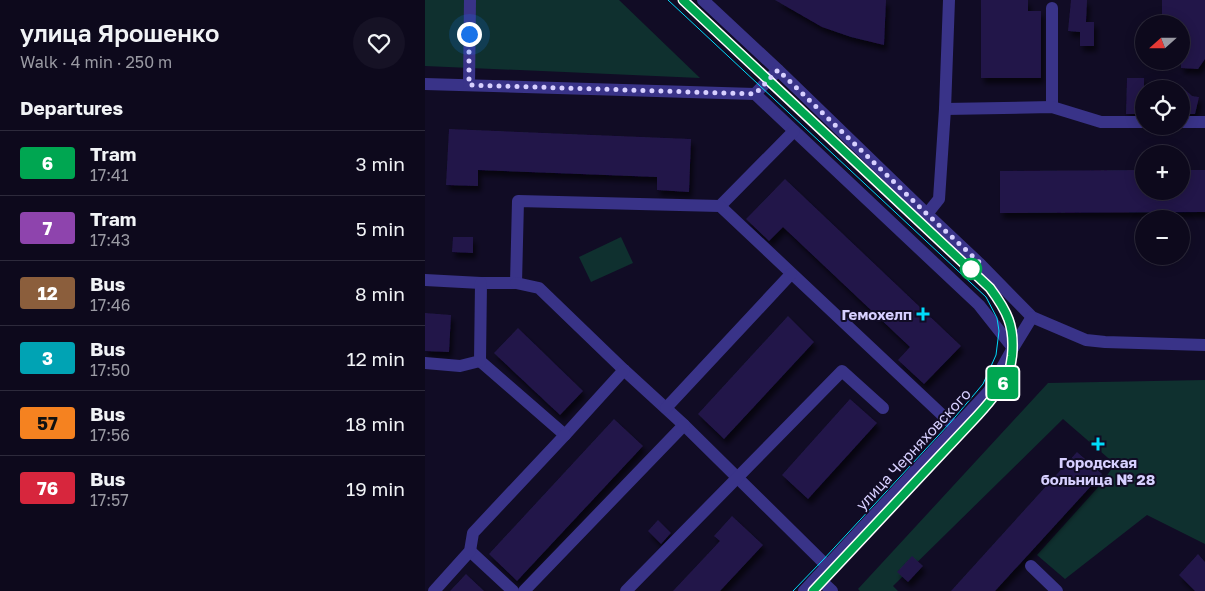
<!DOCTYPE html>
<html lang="en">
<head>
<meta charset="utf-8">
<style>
	body { margin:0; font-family:"Golos Text",sans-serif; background:#161225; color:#f1f3f6; height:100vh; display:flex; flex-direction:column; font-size:19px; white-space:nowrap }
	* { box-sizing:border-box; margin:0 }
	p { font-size:16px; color:#9a9aa3 }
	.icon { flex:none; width:28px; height:28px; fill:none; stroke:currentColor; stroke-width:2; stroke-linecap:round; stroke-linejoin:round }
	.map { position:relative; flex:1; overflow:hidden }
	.panel { display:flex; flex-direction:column; background:#0d091c; width:425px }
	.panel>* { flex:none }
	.badge { padding:0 10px; border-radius:4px; font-size:18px; line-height:32px }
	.needle { width:32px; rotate:249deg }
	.controls { position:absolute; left:710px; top:15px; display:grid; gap:10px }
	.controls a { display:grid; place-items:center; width:55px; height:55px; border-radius:50%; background:#0d091c; box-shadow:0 2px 12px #0003,0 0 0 1px #2d2a3b; font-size:25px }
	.you { position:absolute; width:25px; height:25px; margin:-12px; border:4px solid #fff; border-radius:50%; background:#1a73e8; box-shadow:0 0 0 8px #1a73e833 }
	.map>.badge { position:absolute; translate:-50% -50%; box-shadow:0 0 0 2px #fff }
	h2 { padding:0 20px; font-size:19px; line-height:45px }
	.round { display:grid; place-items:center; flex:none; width:52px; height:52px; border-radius:26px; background:#161225 }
	.overview { display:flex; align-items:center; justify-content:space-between; height:85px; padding:0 20px }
	h1 { font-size:24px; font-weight:600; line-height:38px }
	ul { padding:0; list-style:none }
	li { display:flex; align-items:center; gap:15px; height:65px; padding:0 20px; border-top:1px solid #2d2a3b }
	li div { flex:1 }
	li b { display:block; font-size:19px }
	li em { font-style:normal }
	li .badge { min-width:55px; font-weight:700; text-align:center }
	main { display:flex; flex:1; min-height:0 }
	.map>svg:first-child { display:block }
</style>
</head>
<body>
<main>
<section class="panel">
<div class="overview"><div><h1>улица Ярошенко</h1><p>Walk · 4 min · 250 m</p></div><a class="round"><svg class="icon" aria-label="heart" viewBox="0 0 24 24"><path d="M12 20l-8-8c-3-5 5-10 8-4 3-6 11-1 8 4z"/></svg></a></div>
<h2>Departures</h2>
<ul>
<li><span class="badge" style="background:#00a651;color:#fff">6</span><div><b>Tram</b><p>17:41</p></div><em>3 min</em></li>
<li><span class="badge" style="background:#8e44ad;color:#fff">7</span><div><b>Tram</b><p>17:43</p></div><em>5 min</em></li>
<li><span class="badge" style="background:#8b5e3c;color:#fff">12</span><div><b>Bus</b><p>17:46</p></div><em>8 min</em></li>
<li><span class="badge" style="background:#00a3b4;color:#fff">3</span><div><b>Bus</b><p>17:50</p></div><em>12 min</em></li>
<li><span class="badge" style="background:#f58220;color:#111">57</span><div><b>Bus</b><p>17:56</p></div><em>18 min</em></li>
<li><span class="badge" style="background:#d7263d;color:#fff">76</span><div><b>Bus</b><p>17:57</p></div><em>19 min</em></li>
</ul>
</section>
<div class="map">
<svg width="780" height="591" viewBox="0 0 780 591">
	<defs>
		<filter id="shadow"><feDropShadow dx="3" dy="5.5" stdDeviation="2.5" flood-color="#0009"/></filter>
	</defs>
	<rect width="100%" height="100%" fill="#110c25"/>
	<g fill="#0f302f">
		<path d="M0,0H194L275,78L0,66Z"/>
		<path d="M196,237L208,263L166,282L154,257Z"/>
		<path d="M780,380V544L722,515L640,579L612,555L676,484L690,464L638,419L468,586L473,591H435L433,589L623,383Z"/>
	</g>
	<g fill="#221748" filter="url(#shadow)">
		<path d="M350,0H461L459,45L426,37L397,27Z"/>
		<path d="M556,0H603V11H616V78H556Z"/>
		<path d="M646,0H662L661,22H669V46H655V32L643,31Z"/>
		<path d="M737,0H780V59L773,69L756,68V24H737Z"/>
		<path d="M702,78H719V114H701Z"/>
		<path d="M756,86L767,96L774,97L770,114H756Z"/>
		<path d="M24,129L266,139L264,192L232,190V177L53,170V186L21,185Z"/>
		<path d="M719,170V191H756V170H780V212L575,213V171Z"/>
		<path d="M360,179L536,346L499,384L473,360L485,347L358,227L344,241L321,219Z"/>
		<path d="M28,237H48V253L27,252Z"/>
		<path d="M0,313L26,315L24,352L0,351Z"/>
		<path d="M363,316L389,342L299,439L273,414Z"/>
		<path d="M93,328L158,391L135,415L69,353Z"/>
		<path d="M425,399L452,423L383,499L357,475Z"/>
		<path d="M189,419L218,446L92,581L64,554Z"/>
		<path d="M652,452L677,474L570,591H526Z"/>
		<path d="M307,516L338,545L295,591H248L295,541L289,536Z"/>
		<path d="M233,520L246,533L236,544L223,531Z"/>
		<path d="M773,554L780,562V591H770L754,575Z"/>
		<path d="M487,556L498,566L483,582L472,572Z"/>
		<path d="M41,574L59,591H25Z"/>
	</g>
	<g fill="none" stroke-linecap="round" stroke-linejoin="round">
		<g stroke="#393388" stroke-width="12">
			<path d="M278,0L353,70L502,214L554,263L607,317L661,340L680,342L780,345"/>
			<path d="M627,8V107"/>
			<path d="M0,84L330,94L554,305L588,348"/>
			<path d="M44,85L45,0"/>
			<path d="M330,94L353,70"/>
			<path d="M520,109L627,107L676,122H719"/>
			<path d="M756,122H780"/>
			<path d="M295,206L369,131"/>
			<path d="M502,214L514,199L520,109L524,0"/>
			<path d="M0,280L56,283H91L93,201L295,206L530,427"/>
			<path d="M91,283L114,288L199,370L259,425L402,566"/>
			<path d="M55,361L140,435L199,370"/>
			<path d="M0,363L35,366L55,361L56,283"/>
			<path d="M241,408L366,274"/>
			<path d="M45,551L88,591"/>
			<path d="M606,566L632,591"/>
			<path d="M392,577L407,591"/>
			<path d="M9,591L45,551L48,533L140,435"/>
			<path d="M99,591L259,425"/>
			<path d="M201,591L417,371L458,408"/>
			<path d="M379,591L564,391L588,348L607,317"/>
		</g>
		<g stroke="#00dbfb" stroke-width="1">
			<path d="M243,0L561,297L572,318L574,331L571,355L558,384L525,423L397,561L368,591"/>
			<path d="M258,0L565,288C582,311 590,326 587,356C586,361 586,366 584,371C577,388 565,402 553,415L388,591"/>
		</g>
	</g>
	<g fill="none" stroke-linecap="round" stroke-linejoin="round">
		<defs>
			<path id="line" d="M258,0L565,288C582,311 590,326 587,356C586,361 586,366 584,371C577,388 565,402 553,415L388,591"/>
		</defs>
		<use href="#line" stroke="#fff" stroke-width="11"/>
		<use href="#line" stroke="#00a651" stroke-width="8"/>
		<path stroke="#d7d0ff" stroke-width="5" stroke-dasharray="0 9" d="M44,34V85L330,94L353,70L502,214L554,262L546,269"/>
	</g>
	<circle fill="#fff" stroke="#00a651" stroke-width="2.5" cx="546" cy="269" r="10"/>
	<g fill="#00dbfb" stroke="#110c25" stroke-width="2">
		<path d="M495.5 306.5h5v5h5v5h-5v5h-5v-5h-5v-5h5z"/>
		<path d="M670.5 436.5h5v5h5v5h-5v5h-5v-5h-5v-5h5z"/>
	</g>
	<g text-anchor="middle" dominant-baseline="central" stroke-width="4" stroke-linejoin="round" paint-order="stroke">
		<g font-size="15" font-weight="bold" fill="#d7d0ff" stroke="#110c25" text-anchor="end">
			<text x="487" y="314">Гемохелп</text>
			<text x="673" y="462" text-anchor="middle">Городская<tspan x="673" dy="17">больница № 28</tspan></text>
		</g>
		<g font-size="15" fill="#d7d0ff" stroke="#110c25">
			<text transform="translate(488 449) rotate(-47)">улица Черняховского</text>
		</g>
	</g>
</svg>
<div class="controls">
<a><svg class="needle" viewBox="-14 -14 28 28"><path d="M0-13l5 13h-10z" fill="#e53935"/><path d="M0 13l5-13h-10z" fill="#9a9aa3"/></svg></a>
<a><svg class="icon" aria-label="locate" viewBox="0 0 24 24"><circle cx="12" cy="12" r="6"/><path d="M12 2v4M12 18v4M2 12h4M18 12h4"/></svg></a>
<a>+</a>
<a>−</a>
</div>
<div class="you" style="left:44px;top:34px"></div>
<b class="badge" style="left:578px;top:383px;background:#00a651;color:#fff">6</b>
</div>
</main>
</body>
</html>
